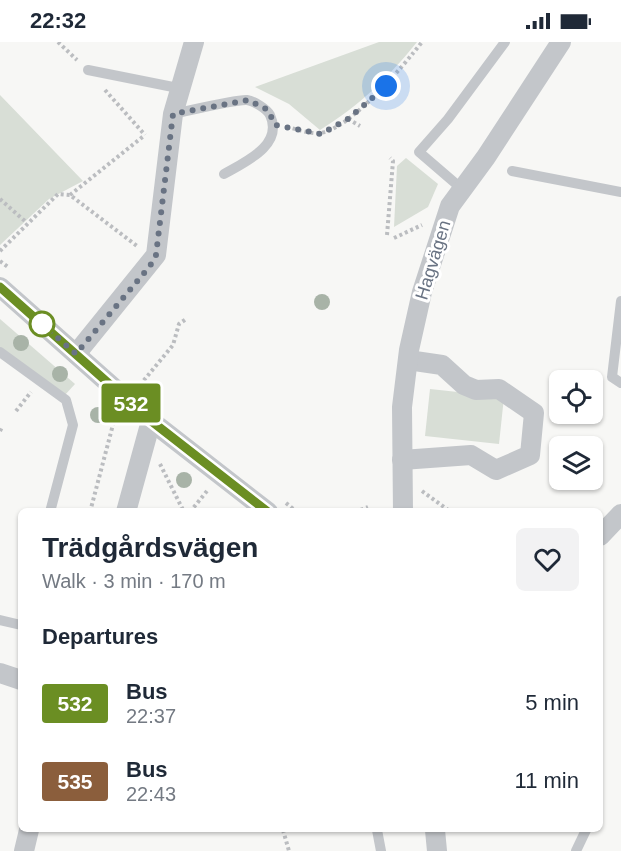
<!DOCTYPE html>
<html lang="en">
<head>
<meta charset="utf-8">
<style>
	body { margin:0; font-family:Helvetica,sans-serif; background:#f2f2f3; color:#1f2937; height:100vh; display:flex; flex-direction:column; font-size:22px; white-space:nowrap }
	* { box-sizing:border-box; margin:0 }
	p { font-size:20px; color:#747a83 }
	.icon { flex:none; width:33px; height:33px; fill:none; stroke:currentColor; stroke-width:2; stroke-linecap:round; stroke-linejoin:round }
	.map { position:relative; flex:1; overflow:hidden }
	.panel { position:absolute; left:18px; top:466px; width:585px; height:324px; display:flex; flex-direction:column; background:#fff; border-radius:9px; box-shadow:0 2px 4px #0004 }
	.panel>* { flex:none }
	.badge { padding:0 12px; border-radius:4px; font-size:21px; line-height:39px }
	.fabs { position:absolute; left:549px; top:328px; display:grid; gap:12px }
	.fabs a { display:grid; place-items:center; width:54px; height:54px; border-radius:9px; background:#fff; box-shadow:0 2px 4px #0004; font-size:30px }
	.you { position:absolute; width:30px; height:30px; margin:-15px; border:4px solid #fff; border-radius:50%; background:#1a73e8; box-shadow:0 0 0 9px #1a73e833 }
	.map>.badge { position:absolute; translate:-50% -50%; box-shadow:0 0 0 3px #fff }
	h2 { padding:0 24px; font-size:22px; line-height:54px }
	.round { display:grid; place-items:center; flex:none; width:63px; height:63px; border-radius:9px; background:#f2f2f3 }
	.headline { display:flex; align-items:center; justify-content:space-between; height:102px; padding:0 24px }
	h1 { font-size:28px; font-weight:700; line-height:45px }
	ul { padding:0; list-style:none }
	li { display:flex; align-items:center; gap:18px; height:78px; padding:0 24px }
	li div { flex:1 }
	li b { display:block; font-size:22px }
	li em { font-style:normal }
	li .badge { min-width:66px; font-weight:700; text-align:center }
	.status { display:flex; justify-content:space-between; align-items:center; height:42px; padding:0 30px; background:#fff; direction:ltr }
	.status svg { height:16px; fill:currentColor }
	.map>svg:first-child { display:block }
</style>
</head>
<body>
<div class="status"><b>22:32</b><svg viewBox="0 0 49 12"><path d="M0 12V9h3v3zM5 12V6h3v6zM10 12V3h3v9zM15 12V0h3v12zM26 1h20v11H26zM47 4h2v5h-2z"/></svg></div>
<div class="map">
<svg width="621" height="809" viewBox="0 0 621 809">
	<rect width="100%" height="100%" fill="#f7f7f5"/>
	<g fill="#d8ded6">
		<path d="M379,0H417C387,37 360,63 320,88L289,62L255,45Z"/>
		<path d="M0,53L83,139L49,157L0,203Z"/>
		<path d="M406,116L438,142L428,165L394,185L397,124Z"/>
		<path d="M0,277L75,342L64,354L0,311Z"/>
		<path d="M430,347L504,355L499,402L425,394Z"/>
	</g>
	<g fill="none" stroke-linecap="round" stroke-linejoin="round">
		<g stroke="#bbbdc0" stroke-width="4" stroke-dasharray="3 3" stroke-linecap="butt">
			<path d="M58,0L77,18"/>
			<path d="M105,48L145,93"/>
			<path d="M348,77L360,84"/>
			<path d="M287,85C297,87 309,92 319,91C348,90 405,22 422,0"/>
			<path d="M70,153L145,93"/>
			<path d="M0,157L26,180"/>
			<path d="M387,193L393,119L390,116"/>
			<path d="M394,196L422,183"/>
			<path d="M0,209L58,152L70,153L137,204"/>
			<path d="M0,219L8,225"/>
			<path d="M140,343L173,303L179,282L186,277"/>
			<path d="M16,369L31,350"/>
			<path d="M0,389L2,385"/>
			<path d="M160,422L184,470"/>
			<path d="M422,449L451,470"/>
			<path d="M286,461L297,470"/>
			<path d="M90,470L115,375"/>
			<path d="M190,470L207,449"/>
			<path d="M355,470L368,465"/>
			<path d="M283,788L289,809"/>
		</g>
		<g stroke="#c3c6ca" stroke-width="10">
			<path d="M88,28L178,46"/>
			<path d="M173,72C188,69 236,57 247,58C254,59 267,67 270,73C284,103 245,120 224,132"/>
			<path d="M512,129L621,150"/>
			<path d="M462,147L419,110L448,77L505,0"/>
			<path d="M621,259L612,335L621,341"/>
			<path d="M0,310L66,358L73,383L50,470"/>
			<path d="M0,578L21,583"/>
			<path d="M377,788L381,809"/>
			<path d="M576,809L586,788"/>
		</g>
		<g stroke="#c3c6ca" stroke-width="20">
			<path d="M0,245L151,379L268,470"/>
			<path d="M76,312L156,213L173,72L194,0"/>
			<path d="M402,418L471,413L496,428L530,413L534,371L499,347L476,348L464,343L442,323L408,318"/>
			<path d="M126,470L151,379"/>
			<path d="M403,470L402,365L409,308L422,250L450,164L486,115L561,0"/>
			<path d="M600,494L621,472"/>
			<path d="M0,631L21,638"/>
			<path d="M435,788L437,809"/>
			<path d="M24,809L29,788"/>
		</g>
	</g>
	<g fill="#a8b3a7">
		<circle cx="322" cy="260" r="8"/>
		<circle cx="21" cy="301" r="8"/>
		<circle cx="60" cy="332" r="8"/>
		<circle cx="98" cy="373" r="8"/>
		<circle cx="184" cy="438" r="8"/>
	</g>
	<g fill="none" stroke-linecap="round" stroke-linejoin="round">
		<defs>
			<path id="line" d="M0,245L150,378L268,470"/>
		</defs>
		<use href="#line" stroke="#fff" stroke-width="14"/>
		<use href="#line" stroke="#6b8e23" stroke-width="9"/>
		<path stroke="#697383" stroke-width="6" stroke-dasharray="0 10.8" d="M42,282L76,312L150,224L156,213L173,72L248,58L268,68L275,83L321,92L348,77L386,44"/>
	</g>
	<circle fill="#fff" stroke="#6b8e23" stroke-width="3" cx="42" cy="282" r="12"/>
	<g text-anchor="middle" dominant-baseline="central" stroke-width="6" stroke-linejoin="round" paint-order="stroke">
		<g font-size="18" fill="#697383" stroke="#fff">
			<text transform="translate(433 218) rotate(-73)">Hagvägen</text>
		</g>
	</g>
</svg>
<div class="fabs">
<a><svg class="icon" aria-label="locate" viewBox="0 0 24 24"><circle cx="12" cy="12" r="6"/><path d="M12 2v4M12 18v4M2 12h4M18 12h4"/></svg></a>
<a><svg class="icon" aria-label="layers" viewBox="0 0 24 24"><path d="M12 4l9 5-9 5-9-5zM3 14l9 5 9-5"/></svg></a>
</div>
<div class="you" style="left:386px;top:44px"></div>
<b class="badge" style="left:131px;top:361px;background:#6b8e23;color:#fff">532</b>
<section class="panel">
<div class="headline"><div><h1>Trädgårdsvägen</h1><p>Walk · 3 min · 170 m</p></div><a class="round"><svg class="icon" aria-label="heart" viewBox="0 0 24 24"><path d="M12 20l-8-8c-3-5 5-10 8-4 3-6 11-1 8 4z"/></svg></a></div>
<h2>Departures</h2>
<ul>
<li><span class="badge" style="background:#6b8e23;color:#fff">532</span><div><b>Bus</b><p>22:37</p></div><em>5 min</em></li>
<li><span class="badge" style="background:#8b5e3c;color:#fff">535</span><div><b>Bus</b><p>22:43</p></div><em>11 min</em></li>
</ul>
</section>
</div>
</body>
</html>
